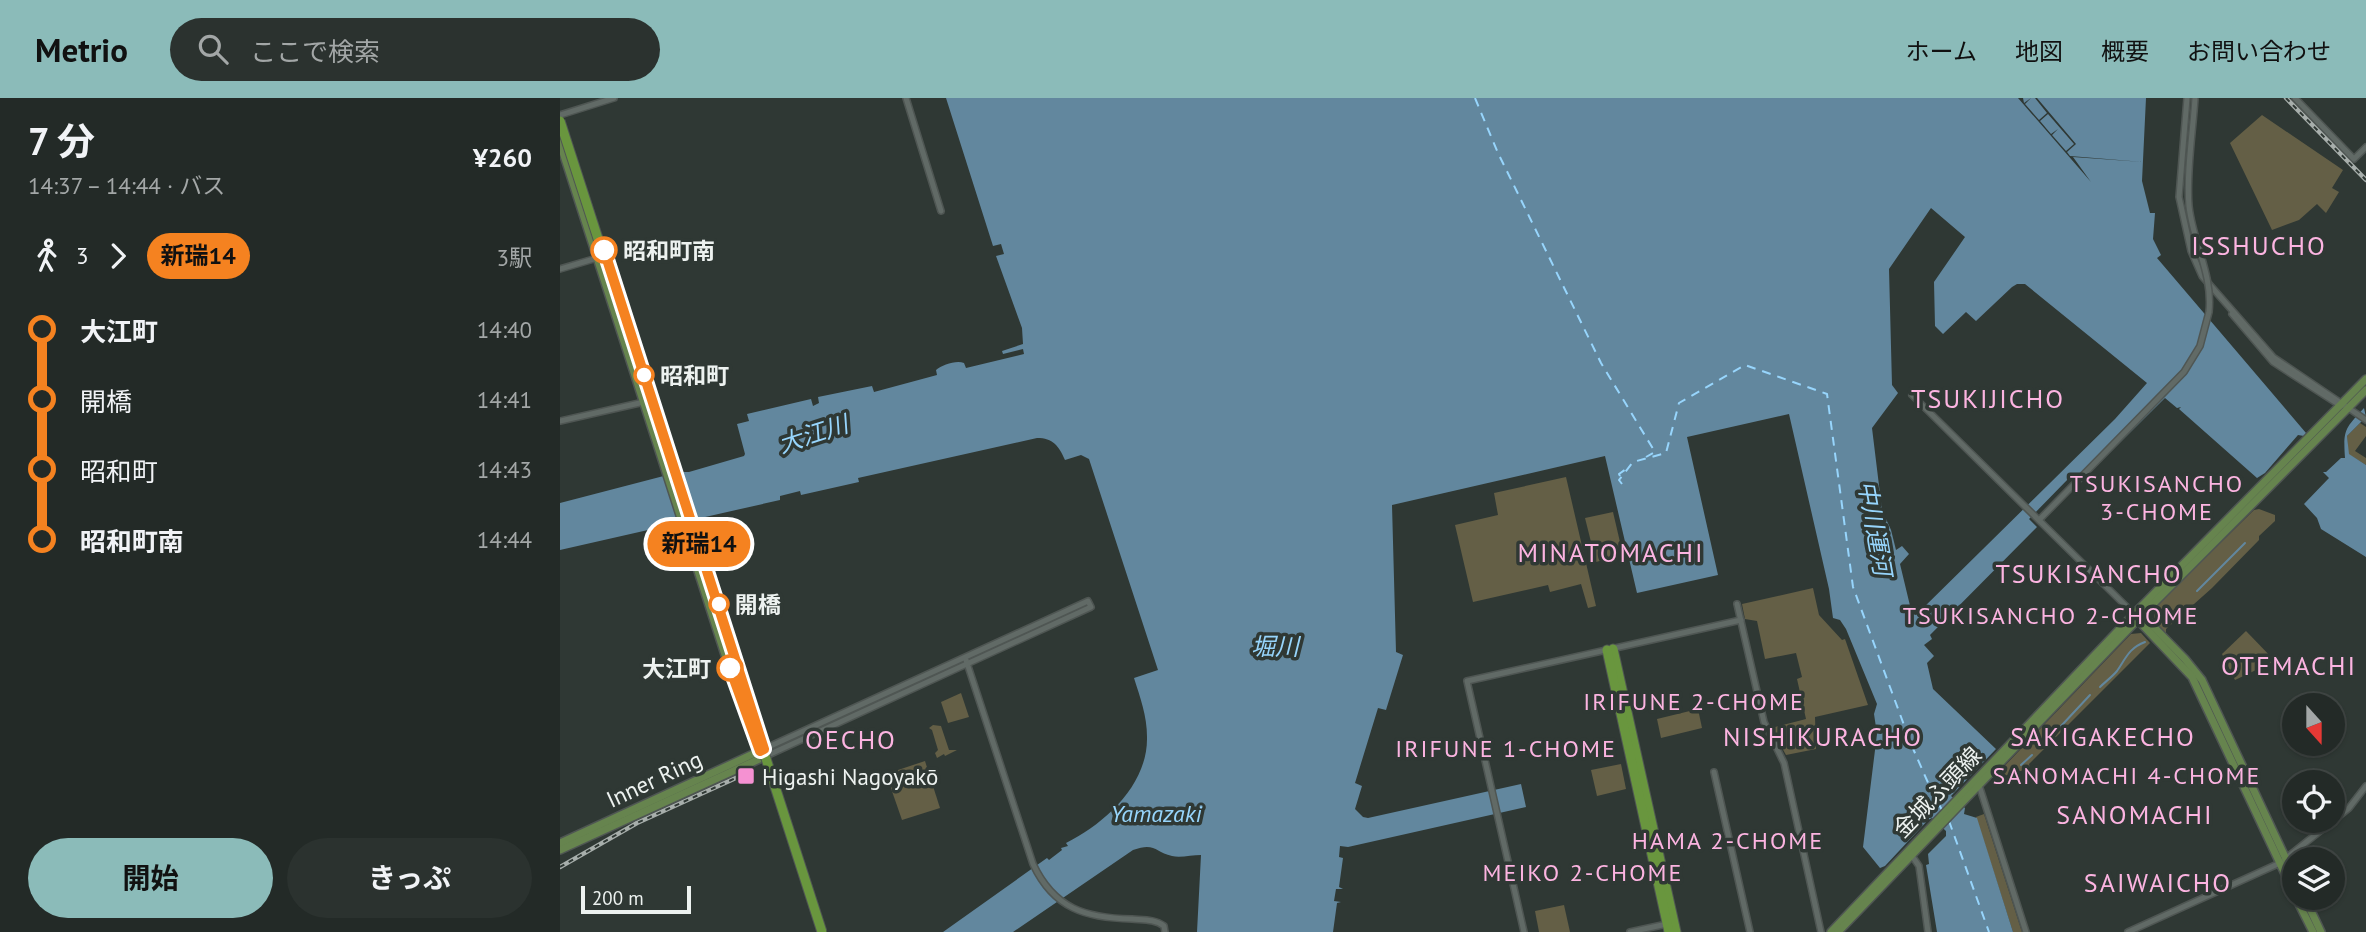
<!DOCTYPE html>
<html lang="ja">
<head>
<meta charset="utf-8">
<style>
	body { margin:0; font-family:"PT Sans","Noto Sans JP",sans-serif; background:#2b322f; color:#f1f3f6; height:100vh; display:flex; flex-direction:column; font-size:26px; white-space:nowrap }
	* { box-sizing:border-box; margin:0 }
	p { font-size:23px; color:#a3a7a7 }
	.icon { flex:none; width:38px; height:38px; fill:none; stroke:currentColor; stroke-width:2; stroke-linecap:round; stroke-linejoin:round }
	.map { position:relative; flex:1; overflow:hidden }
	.side { display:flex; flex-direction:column; background:#232a27; width:560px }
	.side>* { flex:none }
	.badge { padding:0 14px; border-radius:23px; font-size:24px; line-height:46px }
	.needle { width:46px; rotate:159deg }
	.tools { position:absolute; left:1722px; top:595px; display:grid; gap:14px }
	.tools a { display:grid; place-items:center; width:63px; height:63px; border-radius:50%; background:#232a27; box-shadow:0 2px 5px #0004,0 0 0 2px #404644; font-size:35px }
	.scale { position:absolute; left:21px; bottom:18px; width:110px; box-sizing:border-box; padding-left:7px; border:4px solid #edf2f0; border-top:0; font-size:19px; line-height:24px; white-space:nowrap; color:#edf2f0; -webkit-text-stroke:5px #2f3834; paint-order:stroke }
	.map>.badge { position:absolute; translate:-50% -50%; box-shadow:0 0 0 4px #fff }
	.legs { display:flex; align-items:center; gap:10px; height:77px; padding:0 28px; font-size:23px }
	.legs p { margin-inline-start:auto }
	.overview { display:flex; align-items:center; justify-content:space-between; height:119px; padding:0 28px }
	h1 { font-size:38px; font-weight:700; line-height:52px }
	.primary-button { display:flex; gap:14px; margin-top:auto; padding:14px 28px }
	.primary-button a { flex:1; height:80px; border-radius:42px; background:#8bbbb9; color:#111; font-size:28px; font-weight:700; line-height:80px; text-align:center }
	.primary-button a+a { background:#2b322f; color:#f1f3f6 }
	ul { padding:0 28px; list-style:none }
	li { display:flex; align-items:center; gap:24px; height:70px; font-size:26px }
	li i { display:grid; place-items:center; width:10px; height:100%; margin:0 9px; background:currentColor }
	li i::after { content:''; width:18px; height:18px; margin:-9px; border:5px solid; border-radius:50%; background:#232a27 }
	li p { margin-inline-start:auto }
	li:first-child i { background:linear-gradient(#0000 50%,currentColor 0) }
	li:last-child i { background:linear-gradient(currentColor 50%,#0000 0) }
	header { display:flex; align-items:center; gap:42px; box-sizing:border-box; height:98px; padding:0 35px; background:#8bbbb9; color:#111 }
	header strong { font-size:33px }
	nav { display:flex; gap:38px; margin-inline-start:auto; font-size:24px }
	.search { width:490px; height:63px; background:#2b322f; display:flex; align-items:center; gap:18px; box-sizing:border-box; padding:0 24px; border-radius:38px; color:#a3a7a7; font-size:26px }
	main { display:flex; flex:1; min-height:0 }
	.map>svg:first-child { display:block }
</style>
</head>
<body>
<header>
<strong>Metrio</strong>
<div class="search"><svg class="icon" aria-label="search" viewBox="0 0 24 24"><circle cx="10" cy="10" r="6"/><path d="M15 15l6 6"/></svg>ここで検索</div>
<nav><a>ホーム</a><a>地図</a><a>概要</a><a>お問い合わせ</a></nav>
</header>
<main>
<section class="side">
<div class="overview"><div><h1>7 分</h1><p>14:37 – 14:44 · バス</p></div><b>¥260</b></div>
<div class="legs"><svg class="icon" aria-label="walk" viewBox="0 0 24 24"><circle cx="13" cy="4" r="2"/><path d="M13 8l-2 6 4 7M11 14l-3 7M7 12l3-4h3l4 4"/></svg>3<svg class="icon" aria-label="forward" viewBox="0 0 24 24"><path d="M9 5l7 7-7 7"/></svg><b class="badge" style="background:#f58220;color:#111">新瑞14</b><p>3駅</p></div>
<ul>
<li><i style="color:#f58220"></i><b>大江町</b><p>14:40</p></li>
<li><i style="color:#f58220"></i><span>開橋</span><p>14:41</p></li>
<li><i style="color:#f58220"></i><span>昭和町</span><p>14:43</p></li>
<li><i style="color:#f58220"></i><b>昭和町南</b><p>14:44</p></li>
</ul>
<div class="primary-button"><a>開始</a><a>きっぷ</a></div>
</section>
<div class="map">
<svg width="1806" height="834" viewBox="0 0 1806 834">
	<rect width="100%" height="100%" fill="#2f3834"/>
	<g fill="#645f46">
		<path d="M1702,17L1783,72L1772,90L1779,94L1766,115L1757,106L1739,122L1712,132L1670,45Z"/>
		<path d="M1800,325L1806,329V338L1795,353L1806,360V367L1788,356L1787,338Z"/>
		<path d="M1006,379L1036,508L1028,510L1021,486L990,494L988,487L913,504L895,427L938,417L934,395Z"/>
		<path d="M1699,411L1715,417V423L1699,438V442L1652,490L1606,531V535L1594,522V510L1694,412Z"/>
		<path d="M1053,414L1063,457L1036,464L1025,420Z"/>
		<path d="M1253,490L1259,517L1282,542L1285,541L1308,607L1255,619L1256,651L1226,657L1211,630L1246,621L1237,581L1242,579L1236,555L1205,561L1197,523L1185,521L1182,506Z"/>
		<path d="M1686,533L1715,563L1675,582L1662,556Z"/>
		<path d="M1581,535L1590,545L1469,666L1470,670L1438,680L1440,689H1438L1434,679L1571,536Z"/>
		<path d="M401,595L409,619L388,625L381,604Z"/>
		<path d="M1138,611L1142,630L1101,640L1097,621Z"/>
		<path d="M373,627L381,628L389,652H397L385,658L384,656L377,660L375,655L378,652L372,632L369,630Z"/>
		<path d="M365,663L380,710L342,722L326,676Z"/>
		<path d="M1061,666L1066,691L1037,698L1031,672Z"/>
		<path d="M1424,716L1462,834H1453L1452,831L1416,719Z"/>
		<path d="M1004,807L1010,834H979L975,813Z"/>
	</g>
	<g fill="#62879e" fill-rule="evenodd">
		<path d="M386,0H1586L1582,83L1590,115H1595L1593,141L1601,157L1597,160L1746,335L1744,338L1738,337L1705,375L1697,380L1619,311L1621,309L1617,310L1605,300L1517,387L1509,380L1469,421L1477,429L1370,537L1372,541L1364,547L1374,558L1367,565L1373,591L1436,651L1391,698L1405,710L1404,716L1417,720L1453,834H1377L1366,767L1369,766L1368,756L1386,738V733L1372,720L1368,722L1325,768L1320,770L1303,749L1317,636L1314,616L1317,606L1286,531L1280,522L1273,520L1269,491L1229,316L1127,339L1158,477L1077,495L1045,358L832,407L836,554L843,557L826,612L818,610L795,685L802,688L795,711L803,719L808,720L961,686L966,709L788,749L780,748L779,759L783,760L779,789L783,791H776L774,803L781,804L777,805L773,834H637L641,757C632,757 620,760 612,758C595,754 595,744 573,752L453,834H383L487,760L489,762L502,752L501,750L508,748L506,745C546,725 588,686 587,639C587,618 580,599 574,580L598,572L529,361L521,357L505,362C499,348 493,340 477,340L298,380L299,384L241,397L240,393L220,398V402L0,452V405L119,374H129L184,358L185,356L177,326L189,323L187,316L251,301L253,308L259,305L258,299L312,288L314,294L377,277L376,272C382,267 396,262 404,265L406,270L464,256L463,251L443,256L442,253L463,246L462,230L436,158L444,156L441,146L433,148ZM1371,110L1405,139L1374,184L1375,228L1383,236L1406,214L1416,223L1452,189L1457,186H1465L1587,285L1555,321L1356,517L1352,516L1340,466L1349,456L1342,448L1336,452L1331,432L1322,412L1312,330L1338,295L1332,287L1329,171Z"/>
		<path d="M1804,310L1806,319L1787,338L1789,356L1806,367V459L1761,431L1757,420L1744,406L1769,380L1763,374H1766L1781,360H1785C1783,331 1785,331 1804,310Z"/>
	</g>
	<path fill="#2f3834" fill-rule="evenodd" d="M1458,0H1463L1464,5L1471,0L1465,6L1479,22L1487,15L1475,0H1477L1516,46L1507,54L1510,58L1583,64L1513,59L1531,84ZM1488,16L1514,46L1506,53L1492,37L1498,31L1491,36L1480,23Z"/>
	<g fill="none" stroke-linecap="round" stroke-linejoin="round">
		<g stroke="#62879e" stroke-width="2">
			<path d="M1637,493L1685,445"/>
			<path d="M1540,589C1545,584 1552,579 1557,573C1566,560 1569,550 1585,544"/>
			<path d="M1488,642L1530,597"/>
			<path d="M1461,667L1472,657"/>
		</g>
		<g stroke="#97d5fc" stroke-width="2" stroke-dasharray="9 7" stroke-linecap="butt">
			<path d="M915,0L938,55L1041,265L1095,354L1086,359"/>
			<path d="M1060,378L1059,376L1066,371"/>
			<path d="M1062,386L1059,382L1073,364L1106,355L1119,305L1185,267L1267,296L1293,489L1351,646L1373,696L1382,712"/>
			<path d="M1389,723L1429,834"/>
		</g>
		<defs>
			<g id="minor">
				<path d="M346,0L381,113"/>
				<path d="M1627,0L1619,99L1631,153L1642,178L1713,259L1806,322"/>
				<path d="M1735,0L1794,61L1806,49"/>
				<path d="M0,17L54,0"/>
				<path d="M0,171L37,160"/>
				<path d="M1672,216L1713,264L1781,308"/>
				<path d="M1352,297L1574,516"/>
				<path d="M0,323L84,304"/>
				<path d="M1480,421L1624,274L1640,248L1649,214"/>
				<path d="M1177,506L1204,624L1224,665L1261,834"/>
				<path d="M406,562L473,766C494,811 526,820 572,821C583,822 595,821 604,828L605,834"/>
				<path d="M204,651L528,503L531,509L206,658"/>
				<path d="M1154,674L1190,834"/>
				<path d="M1418,684L1466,834"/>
				<path d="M1350,755L1359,768L1368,834"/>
				<path d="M964,834L907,583L1181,522"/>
				<path d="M1070,834L1107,826"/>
				<path d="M1568,834L1720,765L1789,710L1806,688"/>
			</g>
			<g id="major">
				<path d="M0,45L166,560L191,626"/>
				<path d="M1578,517H1582L1625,561L1642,582L1734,778"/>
				<path d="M1576,520L1632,579L1734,795"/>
				<path d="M0,745L204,651"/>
				<path d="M0,752L206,658"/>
				<path d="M1736,800L1753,834"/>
				<path d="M1745,800L1761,834"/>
				<path d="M1271,834L1574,516L1806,281"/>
				<path d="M1278,834L1582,517L1806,292"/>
			</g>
			<g id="highway">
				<path d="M1053,551L1116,834"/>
				<path d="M1047,552L1109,834"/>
			</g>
		</defs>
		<use href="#minor" stroke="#4f5653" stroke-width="8"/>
		<use href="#major" stroke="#4f5653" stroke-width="10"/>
		<use href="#highway" stroke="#4f5653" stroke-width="11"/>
		<use href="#minor" stroke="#616a66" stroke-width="5"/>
		<use href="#major" stroke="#66844e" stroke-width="7"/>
		<use href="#highway" stroke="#69963e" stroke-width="9"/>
		<defs>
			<g id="rail">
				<path d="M1726,0L1806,82"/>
				<path d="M0,769L77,725L189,674"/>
			</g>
		</defs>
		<use href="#rail" stroke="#a7aeab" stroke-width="4.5"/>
		<use href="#rail" stroke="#2f3834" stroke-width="2" stroke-dasharray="5" stroke-linecap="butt"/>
		<defs>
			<path id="minor-bridge" d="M1635,0C1633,33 1626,76 1629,108C1633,145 1653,176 1649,214"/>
			<path id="highway-bridge" d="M0,23L262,834"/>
		</defs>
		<use href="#minor-bridge" stroke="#4f5653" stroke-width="8" stroke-linecap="butt"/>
		<use href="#highway-bridge" stroke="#4f5653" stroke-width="11" stroke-linecap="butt"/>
		<use href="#minor-bridge" stroke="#616a66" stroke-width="5"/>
		<use href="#highway-bridge" stroke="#69963e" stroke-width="9"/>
	</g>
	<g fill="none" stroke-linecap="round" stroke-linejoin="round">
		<defs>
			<path id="line-1" d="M44,152L204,651L200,653L170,570"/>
		</defs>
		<use href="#line-1" stroke="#fff" stroke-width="16"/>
		<use href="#line-1" stroke="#f58220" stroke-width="10"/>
	</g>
	<g fill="#fff" stroke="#f58220" stroke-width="3.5">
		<circle cx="44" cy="152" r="12"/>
		<circle cx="84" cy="277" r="9"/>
		<circle cx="159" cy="506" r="9"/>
		<circle cx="170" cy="570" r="12"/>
	</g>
	<rect fill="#f591d2" stroke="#2f3834" stroke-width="2.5" x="177" y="669" width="18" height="18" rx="3.5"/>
	<g text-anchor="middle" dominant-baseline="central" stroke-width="7" stroke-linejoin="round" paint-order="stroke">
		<g font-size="23" font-weight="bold" fill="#edf2f0" stroke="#2f3834" text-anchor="start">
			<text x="63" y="152">昭和町南</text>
			<text x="100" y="277">昭和町</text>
			<text x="175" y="506">開橋</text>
			<text x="151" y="570" text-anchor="end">大江町</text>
		</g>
		<g font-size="23" fill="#edf2f0" stroke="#2f3834" text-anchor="start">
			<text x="202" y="678">Higashi Nagoyakō</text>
		</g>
		<g font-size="23" fill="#edf2f0" stroke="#2f3834">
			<text transform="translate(94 681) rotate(-25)">Inner Ring</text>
			<text transform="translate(1377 694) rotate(-46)">金城ふ頭線</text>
		</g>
		<g font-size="24" font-style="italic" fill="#97d5fc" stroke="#2f3834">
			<text transform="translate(253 336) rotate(-18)">大江川</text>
			<text transform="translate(1315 430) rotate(80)">中川運河</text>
			<text x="715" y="548">堀川</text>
			<text x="596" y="715">Yamazaki</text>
		</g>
		<g font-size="24" letter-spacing="2" fill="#fcb4e1" stroke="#2f3834">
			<text x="1597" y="385">TSUKISANCHO<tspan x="1597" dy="28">3-CHOME</tspan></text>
			<text x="1491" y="517">TSUKISANCHO 2-CHOME</text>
			<text x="1134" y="603">IRIFUNE 2-CHOME</text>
			<text x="946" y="650">IRIFUNE 1-CHOME</text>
			<text x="1567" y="677">SANOMACHI 4-CHOME</text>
			<text x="1168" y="742">HAMA 2-CHOME</text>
			<text x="1023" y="774">MEIKO 2-CHOME</text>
		</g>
		<g font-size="26" letter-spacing="2" fill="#fcb4e1" stroke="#2f3834">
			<text x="1699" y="147">ISSHUCHO</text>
			<text x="1428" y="300">TSUKIJICHO</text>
			<text x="1051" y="454">MINATOMACHI</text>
			<text x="1529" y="475">TSUKISANCHO</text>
			<text x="1729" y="567">OTEMACHI</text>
			<text x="1263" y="638">NISHIKURACHO</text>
			<text x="1543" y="638">SAKIGAKECHO</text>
			<text x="291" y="641">OECHO</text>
			<text x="1575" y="716">SANOMACHI</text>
			<text x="1598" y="784">SAIWAICHO</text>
		</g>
	</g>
</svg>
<div class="tools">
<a><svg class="needle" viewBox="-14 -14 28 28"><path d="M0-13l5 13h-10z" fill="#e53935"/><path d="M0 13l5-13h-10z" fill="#a3a7a7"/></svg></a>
<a><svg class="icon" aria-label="locate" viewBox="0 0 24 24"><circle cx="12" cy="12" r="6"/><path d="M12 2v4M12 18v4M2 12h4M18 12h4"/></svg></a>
<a><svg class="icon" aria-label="layers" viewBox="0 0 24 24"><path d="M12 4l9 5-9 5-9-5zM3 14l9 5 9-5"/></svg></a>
</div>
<div class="scale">200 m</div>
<b class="badge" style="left:139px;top:446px;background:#f58220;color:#111">新瑞14</b>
</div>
</main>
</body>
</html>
